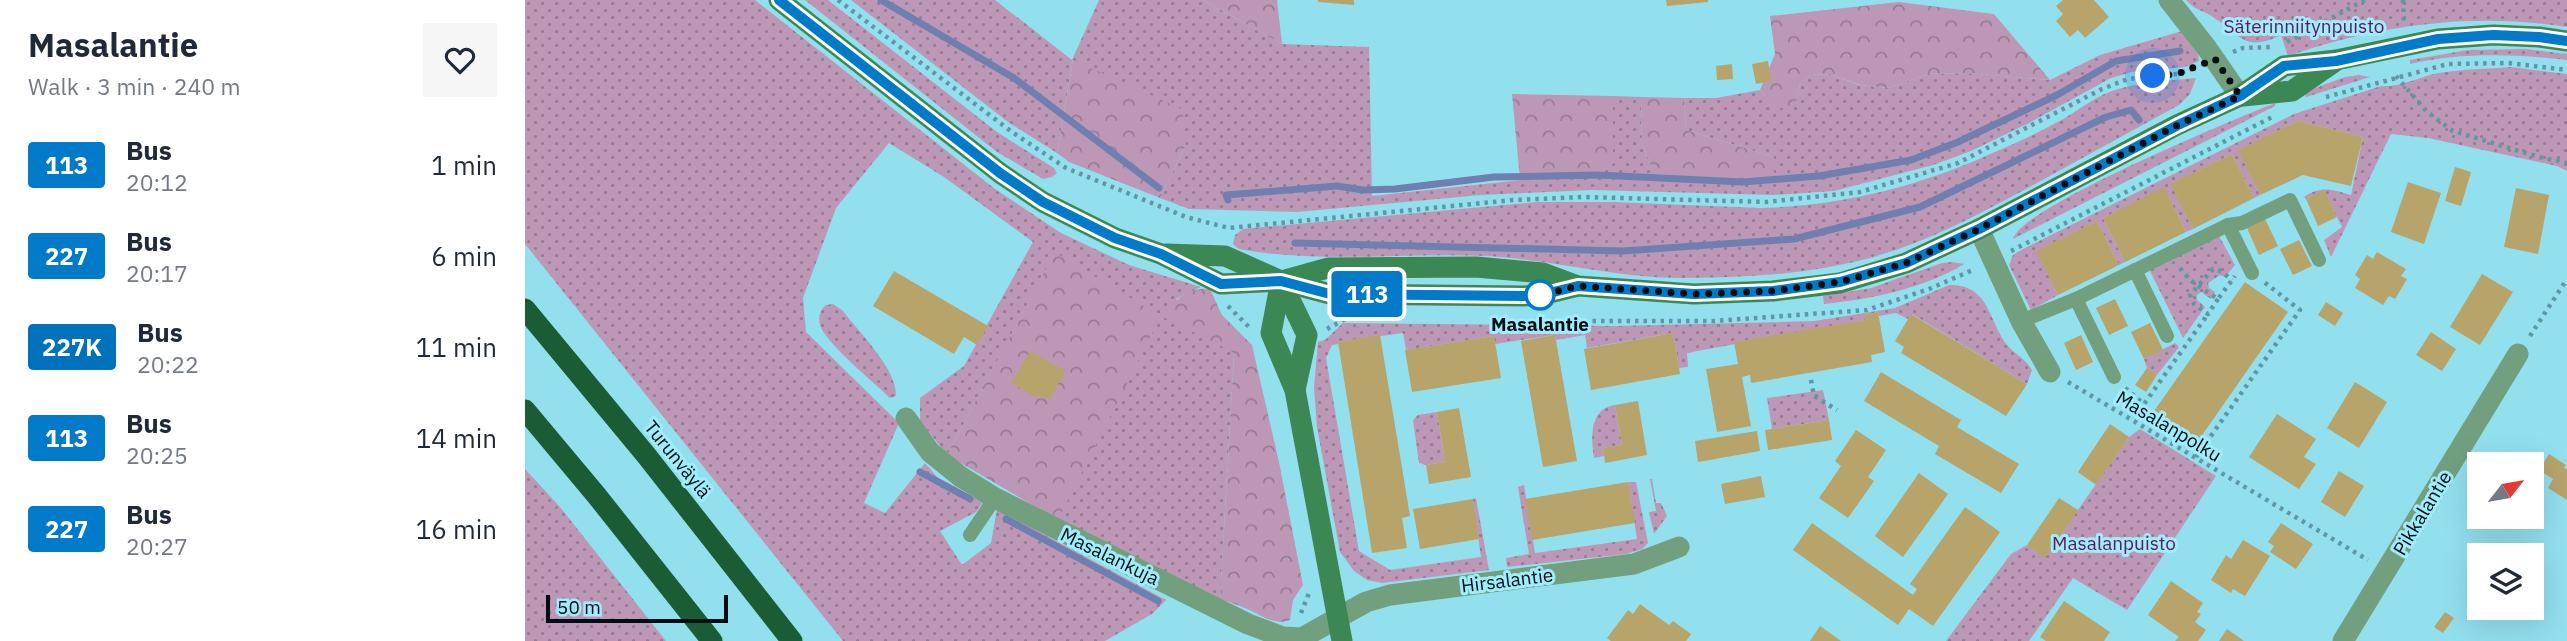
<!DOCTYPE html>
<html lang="en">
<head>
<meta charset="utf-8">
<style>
	body { margin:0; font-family:"IBM Plex Sans",sans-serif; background:#f6f6f7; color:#1f2937; height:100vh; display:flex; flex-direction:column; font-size:26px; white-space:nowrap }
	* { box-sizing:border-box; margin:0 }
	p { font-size:23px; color:#747a83 }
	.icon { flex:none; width:38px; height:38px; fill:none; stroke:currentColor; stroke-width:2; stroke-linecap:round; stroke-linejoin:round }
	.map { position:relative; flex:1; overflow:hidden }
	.panel { display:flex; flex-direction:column; background:#fff; width:525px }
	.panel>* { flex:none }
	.badge { padding:0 14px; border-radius:5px; font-size:24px; line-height:46px }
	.needle { width:46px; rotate:59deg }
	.buttons { position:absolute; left:1942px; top:452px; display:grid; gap:14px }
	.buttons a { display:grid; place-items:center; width:77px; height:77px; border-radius:0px; background:#fff; box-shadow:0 7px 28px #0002; font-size:35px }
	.scale { position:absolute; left:21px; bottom:18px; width:182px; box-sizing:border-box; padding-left:7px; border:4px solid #000e13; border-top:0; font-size:19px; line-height:24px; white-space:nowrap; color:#000e13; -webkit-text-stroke:5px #9fecfc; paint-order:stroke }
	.you { position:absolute; width:35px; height:35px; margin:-18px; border:5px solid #fff; border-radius:50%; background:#1a73e8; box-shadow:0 0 0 10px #1a73e833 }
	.map>.badge { position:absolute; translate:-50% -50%; box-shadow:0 0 0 4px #fff }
	.round { display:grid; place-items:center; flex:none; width:74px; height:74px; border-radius:0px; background:#f6f6f7 }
	.headline { display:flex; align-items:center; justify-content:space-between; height:119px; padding:0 28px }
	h1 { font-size:33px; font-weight:700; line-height:52px }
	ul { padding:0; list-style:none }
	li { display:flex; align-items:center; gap:21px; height:91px; padding:0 28px }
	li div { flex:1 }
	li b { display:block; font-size:26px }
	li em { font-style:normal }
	li .badge { min-width:77px; font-weight:700; text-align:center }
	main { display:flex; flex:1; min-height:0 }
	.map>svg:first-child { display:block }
</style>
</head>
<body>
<main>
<section class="panel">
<div class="headline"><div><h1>Masalantie</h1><p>Walk · 3 min · 240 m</p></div><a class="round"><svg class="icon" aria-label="heart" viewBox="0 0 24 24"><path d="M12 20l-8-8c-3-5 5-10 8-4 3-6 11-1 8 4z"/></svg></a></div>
<ul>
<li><span class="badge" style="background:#007ac9;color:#fff">113</span><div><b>Bus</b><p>20:12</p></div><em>1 min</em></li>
<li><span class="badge" style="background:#007ac9;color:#fff">227</span><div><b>Bus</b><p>20:17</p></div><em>6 min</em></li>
<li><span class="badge" style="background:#0072bc;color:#fff">227K</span><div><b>Bus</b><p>20:22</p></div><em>11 min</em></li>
<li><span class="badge" style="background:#007ac9;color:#fff">113</span><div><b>Bus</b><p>20:25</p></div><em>14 min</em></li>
<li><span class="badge" style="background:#007ac9;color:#fff">227</span><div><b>Bus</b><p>20:27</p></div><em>16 min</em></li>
</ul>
</section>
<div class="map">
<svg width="2042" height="641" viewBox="0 0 2042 641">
	<defs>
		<pattern id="grass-dots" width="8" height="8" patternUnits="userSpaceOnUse" patternTransform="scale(1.75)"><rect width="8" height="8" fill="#bd98b6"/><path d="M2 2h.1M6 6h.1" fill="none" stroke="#977a93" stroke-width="1.8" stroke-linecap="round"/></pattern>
		<pattern id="forest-crowns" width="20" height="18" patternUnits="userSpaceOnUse" patternTransform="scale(1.75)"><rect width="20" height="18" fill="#bd98b6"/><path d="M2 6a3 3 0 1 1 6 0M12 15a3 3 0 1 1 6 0" fill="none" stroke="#977a93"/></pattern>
	</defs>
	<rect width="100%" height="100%" fill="#92dfee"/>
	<g fill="url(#grass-dots)">
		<path d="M0,0H230L470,189L536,233L604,265L676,287L651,299L709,353L695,599L533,520L530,253L422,455L395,421V398L439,366L508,242L419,177L364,143L311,208L278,298L281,332L374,423L339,503L360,513L400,463L412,477L458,502L451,512L415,531L437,565L466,543L472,509L641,600L627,614L580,641H318L0,244Z"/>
		<path d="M280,0H303L472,132L529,168L532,173L527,177L518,179L472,152Z"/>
		<path d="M326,0H470L547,60L574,0H678L757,44L844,47L847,196L1079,171L1088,163V96L1116,97L1117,143L1127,168L1249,157L1161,130L1159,98H1191L1235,90L1240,96L1271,104L1275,84L1286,75L1305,74L1334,85L1363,88L1403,74L1442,73L1525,80L1575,55L1657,31L1673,53L1674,61L1660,67L1607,72L1586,78L1504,123L1446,151L1408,165L1309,191L1249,195L1067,190L956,195L772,212L664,209L635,198L661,145L548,60L532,153L483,122Z"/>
		<path d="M1661,0H2042V27C1947,12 1853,25 1763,56L1756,35C1719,53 1716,35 1688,17C1677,9 1672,12 1661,0Z"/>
		<path d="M2000,49L2042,54V60C1990,54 1936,52 1885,64V60L1943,50Z"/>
		<path d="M1986,67L2042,74V171L2032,166L1903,138L1866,134L1806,257L1799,240L1817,227L1799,191L1781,199L1779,197C1796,185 1808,190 1826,195L1838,137L1773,121L1714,150L1735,195L1729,198L1707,154L1646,184L1668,229L1661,232L1639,188L1578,218L1600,262L1594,265L1572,221L1512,251L1533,295L1506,310L1484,265L1488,255L1496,250L1769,114L1856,86C1874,88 1896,76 1914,73C1938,69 1962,69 1986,67Z"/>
		<path d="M1834,75L1845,77L1781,97L1779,92L1820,77Z"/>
		<path d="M1671,78L1665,94L1654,105C1603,133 1552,161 1501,189C1449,217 1398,244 1341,259C1279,275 1216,278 1152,278C1088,277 1026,260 963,256C880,252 796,264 714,249L708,244L710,235L718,229L1012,202H1089L1235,208C1314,206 1392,187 1463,155C1489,144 1515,132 1540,118C1555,109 1570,97 1587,91C1613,82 1643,81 1671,78Z"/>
		<path d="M1750,103V106L1488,239C1496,207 1710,119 1750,103Z"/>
		<path d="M1694,236L1710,265L1700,277L1695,275L1683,283L1684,288L1690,292L1686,299L1676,292L1672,295V300L1680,307L1658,338L1624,269Z"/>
		<path d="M1427,262L1439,264C1398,289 1346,299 1299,304L1298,296L1346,288L1417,263Z"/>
		<path d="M1424,285C1465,284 1463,321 1483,346C1491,355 1501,359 1507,370L1502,384L1387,314L1383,319L1371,313L1354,316L1353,312L1339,315L1340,320L1162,353L1163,367L1154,368L1148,333L1062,348L1060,335L1031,340L1030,335L970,344L969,336L881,350L878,333L813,342V344L807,345L801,358L834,551L865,570L956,557L948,499L951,498L964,570L857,583L842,580L829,571L815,552L792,427L789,388L793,342L800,340L818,323L1090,326L1290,321L1370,308Z"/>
		<path d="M308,304L317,310C334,332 372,369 371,396L365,398C350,383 301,344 295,325C293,317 295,310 301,305Z"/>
		<path d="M1650,343L1654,347L1632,375L1622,368L1619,359Z"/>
		<path d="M1298,390L1304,420L1247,429L1242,398Z"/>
		<path d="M1090,405L1097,445L1078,448L1079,456L1069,458C1066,437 1064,409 1090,405Z"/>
		<path d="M912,412L920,462L901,465L894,463L888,420L893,415Z"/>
		<path d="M1615,429L1691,476L1602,610L1548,578L1504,641H1421L1486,554L1502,545L1520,557L1604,437Z"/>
		<path d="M0,469L35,507L141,641H0Z"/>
		<path d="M1125,479H1127L1131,503H1136L1142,516L1129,534L1124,512L1131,511Z"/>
		<path d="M1103,482H1111L1123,543L1117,549L1101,554L982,567L981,558L1004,554L993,487L999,485L1010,553L1112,539Z"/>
	</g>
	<g fill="url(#forest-crowns)">
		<path d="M678,0H752L757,44Z"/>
		<path d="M1374,2L1469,14L1525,80L1442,73L1403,74L1363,88L1335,85L1305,74L1286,75L1275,84L1271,104C1250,114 1248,104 1235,90L1250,54L1245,16Z"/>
		<path d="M548,60L657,109L661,145L635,198L544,162L532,153Z"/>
		<path d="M987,94L1088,96V164L1079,171L995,179Z"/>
		<path d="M1116,97L1159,98L1161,130L1249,157V182L1144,181L1127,168L1117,143Z"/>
		<path d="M530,252L635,316C648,302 664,286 685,289L697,315L727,345L754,462L778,585L768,600L765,620C748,626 737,615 722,609C714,605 704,602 695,599L709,353L636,316L533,520L422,455Z"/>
	</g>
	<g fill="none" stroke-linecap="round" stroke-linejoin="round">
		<g stroke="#6f80b0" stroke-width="7">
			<path d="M356,0L489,78L634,188"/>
			<path d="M703,200L701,195L812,186L838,190L870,189L969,177L1073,175L1218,182L1294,176L1386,160L1433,142L1532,95L1591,61L1655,51"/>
			<path d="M770,243L1098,251L1269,239L1395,207L1581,117L1606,110L1614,120"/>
			<path d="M395,472L445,499"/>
			<path d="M481,519L633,601"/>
		</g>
	</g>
	<g fill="#b7a46b">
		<path d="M793,0H829V5L793,2Z"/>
		<path d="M1141,0H1183V2L1142,6Z"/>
		<path d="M1538,0H1569L1584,17L1560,38L1553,30L1545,37L1531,21L1538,14L1531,6Z"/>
		<path d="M1243,61L1246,81L1231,84L1227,64Z"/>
		<path d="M1207,64L1208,79L1192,80L1191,66Z"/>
		<path d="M1773,121L1838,137L1826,186L1778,175L1735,195L1713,150Z"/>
		<path d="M1707,154L1729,198L1668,229L1645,184Z"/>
		<path d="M1930,167L1946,172L1936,206L1920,201Z"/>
		<path d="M1883,182L1916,193L1899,244L1866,232Z"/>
		<path d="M1639,187L1661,232L1600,262L1578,218Z"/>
		<path d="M1991,188L2024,195L2013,254L1979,247Z"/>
		<path d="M1799,190L1812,217L1793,226L1781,199Z"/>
		<path d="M1740,219L1753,246L1734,255L1722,228Z"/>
		<path d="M1572,221L1594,265L1533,295L1511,251Z"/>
		<path d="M1774,240L1787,266L1768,275L1755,249Z"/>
		<path d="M1852,252L1881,269L1876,276L1882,279L1870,299L1864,296L1858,305L1830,288L1835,279L1830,275L1842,255L1848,259Z"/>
		<path d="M369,271L463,326L452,345L439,337L429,354L348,306Z"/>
		<path d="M1957,274L1988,292L1955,345L1925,327Z"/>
		<path d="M1720,282L1763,312L1673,441L1629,411Z"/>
		<path d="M1590,299L1603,326L1584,335L1571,308Z"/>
		<path d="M1801,302L1818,313L1810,326L1793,315Z"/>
		<path d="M1353,312L1360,352L1346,355L1347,362L1226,383L1225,375L1217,377L1226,426L1192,432L1181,369L1213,364L1209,342L1340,320L1339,315Z"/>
		<path d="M1386,314L1502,384L1481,416L1376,353L1379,347L1370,341Z"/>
		<path d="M1625,323L1638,350L1619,359L1606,332Z"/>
		<path d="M1906,332L1931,349L1917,371L1891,355Z"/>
		<path d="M1148,333L1155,374L1066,390L1059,349Z"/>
		<path d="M855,335L885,516L877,518L882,548L847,553L813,342Z"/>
		<path d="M1030,335L1052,461L1018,467L996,341Z"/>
		<path d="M1556,335L1568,362L1551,370L1539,343Z"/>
		<path d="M969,336L976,378L887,392L880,350Z"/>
		<path d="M505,351L541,371L524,400L514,395L512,398L486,383Z"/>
		<path d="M1622,368L1632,375L1621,392L1610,385Z"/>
		<path d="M1356,372L1436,420L1432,427L1494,464L1476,493L1410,454L1414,446L1339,401Z"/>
		<path d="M1830,382L1862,402L1834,448L1802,428Z"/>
		<path d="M1113,401L1122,455L1080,463L1078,448L1097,445L1090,405Z"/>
		<path d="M934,408L946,477L904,484L901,465L920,462L912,412Z"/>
		<path d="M1752,414L1791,439L1779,457L1791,464L1774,489L1724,457Z"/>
		<path d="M1304,420L1307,440L1243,450L1240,430Z"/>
		<path d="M1585,424L1604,437L1571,485L1553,472Z"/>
		<path d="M1331,430L1361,450L1343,477L1349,481L1323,518L1294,498L1316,466L1310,461Z"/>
		<path d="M1232,431L1235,451L1173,462L1170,441Z"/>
		<path d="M2024,454L2041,465L2039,468L2042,469V500L2023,488L2028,479L2014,470Z"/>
		<path d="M1814,471L1839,486L1820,517L1796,502Z"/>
		<path d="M1394,473L1423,494L1378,557L1350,536Z"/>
		<path d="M1236,476L1240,497L1200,504L1196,484Z"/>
		<path d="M1103,482L1110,523L1007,540L1000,499Z"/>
		<path d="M1534,498L1553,510L1520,558L1502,545Z"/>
		<path d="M948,499L954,539L895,549L888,509Z"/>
		<path d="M1440,507L1475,532L1408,626L1384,609L1373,625L1268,550L1287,523L1388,595L1392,589L1385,584Z"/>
		<path d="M1756,523L1788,544L1771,569L1745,552L1749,546L1743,542Z"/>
		<path d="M1718,540L1745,556L1720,596L1708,589L1706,593L1686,580L1701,555L1706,559Z"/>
		<path d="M1646,581L1678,603L1672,612L1676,614L1670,622L1681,630L1673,641H1650L1654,637L1623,615Z"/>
		<path d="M1539,601L1585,632L1579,641H1521L1515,637Z"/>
		<path d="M1115,604L1144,625L1148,621L1166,634L1161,641H1086L1082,638L1103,610L1108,614Z"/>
		<path d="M1920,612L1929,618L1918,633L1909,627Z"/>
		<path d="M1295,626L1316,641H1285Z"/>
		<path d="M1702,629L1719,641H1694Z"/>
	</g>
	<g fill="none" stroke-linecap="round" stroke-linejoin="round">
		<g stroke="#6097a3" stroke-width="4.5" stroke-dasharray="3.5 5" stroke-linecap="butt">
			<path d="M313,0L487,132L541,168L661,217L704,228L988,200L1059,197L1241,202L1335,192L1433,163L1577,89L1603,79L1652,74L1671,68"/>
			<path d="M1878,0L1879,24"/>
			<path d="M1762,42L1840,0"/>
			<path d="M1708,52L1718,48L1748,47"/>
			<path d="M1871,76L1902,112L1928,131L2014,157L2042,163"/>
			<path d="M1801,97L1923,64L1983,63L2042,70"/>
			<path d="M1486,251L1749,116"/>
			<path d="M1655,268L1665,280L1693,299L1710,276"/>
			<path d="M1693,299L1683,314L1669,304L1665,295L1688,269L1696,271L1707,280"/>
			<path d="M703,306L727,330"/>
			<path d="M1008,321H1189L1342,310L1404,289L1450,269"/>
			<path d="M802,329L822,318"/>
			<path d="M2005,336L2042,279"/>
			<path d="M1286,380L1289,396L1312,410"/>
			<path d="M1543,382L1843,560"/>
			<path d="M1600,388L1619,404L1683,314"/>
			<path d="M1671,457L1775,310L1739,282"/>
			<path d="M776,613L784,593"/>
		</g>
		<g stroke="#72a07e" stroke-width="14">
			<path d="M1703,225L1727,273"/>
			<path d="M1610,270L1642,336"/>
			<path d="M1551,299L1589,377"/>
			<path d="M1496,321L1551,299L1703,225L1717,223L1765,200L1794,260"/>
			<path d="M445,535L470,498"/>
		</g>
		<g stroke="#72a07e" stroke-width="21">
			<path d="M1644,0L1681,47L1715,96"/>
			<path d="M1454,229L1496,321L1525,372"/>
			<path d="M381,418L405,452L436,477L470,498L723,624L758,637L777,638L841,602L865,595L1109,564L1154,547"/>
			<path d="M1818,641L1993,354"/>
		</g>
		<g stroke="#3c8855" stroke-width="21">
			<path d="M254,0L475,173L518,202L590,238L636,254L696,284L756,281L803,268L951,267L1018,273L1053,286L1169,294L1248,291L1315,283L1381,263L1454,229L1652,125L1715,96L1759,66L1811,60L1913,39L1968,35L2014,37L2042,41"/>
			<path d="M1718,96L1767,91L1809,62"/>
			<path d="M641,254L700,256L756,281L805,294L1012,296L1053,286"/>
			<path d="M756,281L746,333L770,390L817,641"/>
			<path d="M756,281L782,335L770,390"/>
		</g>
		<g stroke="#1a5d34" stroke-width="21">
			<path d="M0,309L121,455L267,641"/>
			<path d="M0,410L72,496L187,641"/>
		</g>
	</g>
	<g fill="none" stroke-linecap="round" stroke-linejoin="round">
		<defs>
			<path id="line" d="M254,0L475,173L518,202L590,238L636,254L696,284L756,281L805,294L1012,296L1053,286L1169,294L1248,291L1315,282L1381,263L1454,229L1653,125L1715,96L1759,66L1811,61L1913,39L1968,35L2014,37L2042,41"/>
		</defs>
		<use href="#line" stroke="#fff" stroke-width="16"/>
		<use href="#line" stroke="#007ac9" stroke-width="10"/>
		<path stroke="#000e13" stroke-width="7" stroke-dasharray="0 12.6" d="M1015,295L1012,296L1053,286L1169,294L1248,291L1315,282L1381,263L1454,229L1653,125L1715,96L1690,59L1652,74L1628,76"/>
	</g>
	<circle fill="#fff" stroke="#007ac9" stroke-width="3.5" cx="1015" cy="295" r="14"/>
	<g text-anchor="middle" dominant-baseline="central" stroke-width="6" stroke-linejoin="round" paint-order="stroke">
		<g font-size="19" fill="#601859" stroke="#9fecfc">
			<text x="1779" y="26">Säterinniitynpuisto</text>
			<text x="1589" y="543">Masalanpuisto</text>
		</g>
		<g font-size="19" font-weight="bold" fill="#000e13" stroke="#9fecfc">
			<text x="1015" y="324">Masalantie</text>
		</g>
		<g font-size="19" fill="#000e13" stroke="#9fecfc">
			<text transform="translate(1644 426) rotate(31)">Masalanpolku</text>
			<text transform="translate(153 459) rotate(51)">Turunväylä</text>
			<text transform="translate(1897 513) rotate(-59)">Pikkalantie</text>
			<text transform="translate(585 556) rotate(26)">Masalankuja</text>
			<text transform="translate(982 580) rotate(-7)">Hirsalantie</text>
		</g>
	</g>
</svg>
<div class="buttons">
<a><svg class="needle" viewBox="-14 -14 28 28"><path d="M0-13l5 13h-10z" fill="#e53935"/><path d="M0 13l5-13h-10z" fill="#747a83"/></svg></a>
<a><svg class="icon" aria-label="layers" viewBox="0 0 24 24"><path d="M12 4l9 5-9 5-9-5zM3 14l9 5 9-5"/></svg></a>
</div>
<div class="scale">50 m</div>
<div class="you" style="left:1628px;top:76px"></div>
<b class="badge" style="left:842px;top:294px;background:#007ac9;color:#fff">113</b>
</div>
</main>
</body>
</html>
